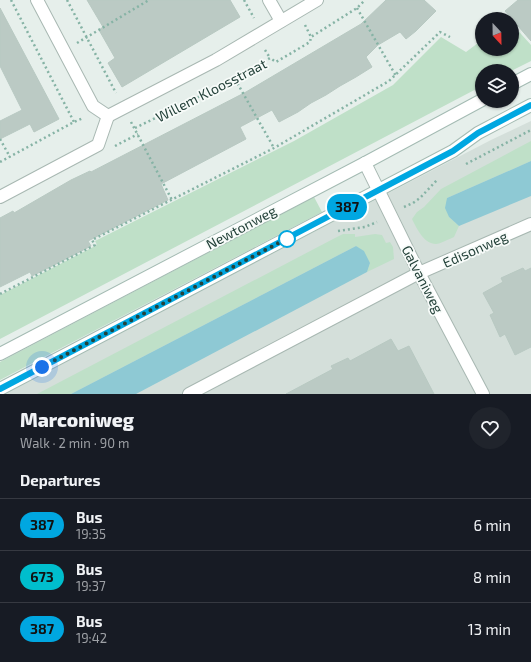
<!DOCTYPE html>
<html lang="en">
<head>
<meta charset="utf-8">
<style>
	body { margin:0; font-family:"Exo 2",sans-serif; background:#20242c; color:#f1f3f6; height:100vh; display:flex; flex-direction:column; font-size:15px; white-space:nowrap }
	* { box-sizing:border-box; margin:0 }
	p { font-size:13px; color:#9ea1a6 }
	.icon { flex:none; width:22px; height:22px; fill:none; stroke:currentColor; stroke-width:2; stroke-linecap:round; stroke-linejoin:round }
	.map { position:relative; height:394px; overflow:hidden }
	.drawer { display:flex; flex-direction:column; background:#171b24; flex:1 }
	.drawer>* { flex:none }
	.badge { padding:0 8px; border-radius:13px; font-size:14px; line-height:26px }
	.needle { width:26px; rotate:158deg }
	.buttons { position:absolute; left:475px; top:12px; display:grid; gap:8px }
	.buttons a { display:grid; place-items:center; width:44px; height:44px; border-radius:50%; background:#171b24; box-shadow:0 1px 3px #0004; font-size:20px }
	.you { position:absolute; width:20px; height:20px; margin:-10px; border:3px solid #fff; border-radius:50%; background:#1a73e8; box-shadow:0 0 0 6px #1a73e833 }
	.map>.badge { position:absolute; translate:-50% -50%; box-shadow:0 0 0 2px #fff }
	h2 { padding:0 20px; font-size:15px; line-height:36px }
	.round { display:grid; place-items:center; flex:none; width:42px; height:42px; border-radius:21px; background:#20242c }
	.overview { display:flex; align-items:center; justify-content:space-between; height:68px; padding:0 20px }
	h1 { font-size:19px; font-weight:800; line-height:30px }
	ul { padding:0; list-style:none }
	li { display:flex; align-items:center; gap:12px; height:52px; padding:0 20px; border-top:1px solid #363941 }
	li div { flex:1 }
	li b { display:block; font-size:15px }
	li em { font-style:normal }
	li .badge { min-width:44px; font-weight:700; text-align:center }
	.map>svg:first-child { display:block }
</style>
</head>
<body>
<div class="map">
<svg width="531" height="394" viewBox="0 0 531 394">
	<rect width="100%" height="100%" fill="#e6efeb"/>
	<path fill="#d4dfda" d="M531,121V394H4L155,314L491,140Z"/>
	<g fill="#bfe0c8">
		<path d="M512,24L531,45V61L511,71H482V86L0,339V295L97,245L95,241L294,141L393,85L441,37L466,52L482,40V49H512Z"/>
		<path d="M531,141V161L447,198L449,217L459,226L454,237C449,239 440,244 436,244C424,244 417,229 412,219L417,212L424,207L441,189Z"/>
		<path d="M314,197L322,212L0,380V362Z"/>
		<path d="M343,234H355V237L375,234L382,235L386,243L390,242L393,247L394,259L367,272L370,263L356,246L71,394H37L335,238Z"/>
	</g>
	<g fill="#8ec9d4">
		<path d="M531,161V196L459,226L449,217L445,208L447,198Z"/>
		<path d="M356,246L364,251L370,263L367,272L136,394H71Z"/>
	</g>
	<g fill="#bbcac4" stroke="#b8c9c2">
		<path d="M87,0H230L240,17L122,87L108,63L115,58L99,30L103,27Z"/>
		<path d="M386,0H424L436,11L416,31L406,39L400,32L378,45L366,57L372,67L356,77L340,86L326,95L311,103L298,112L279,122L272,110L240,127L246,139L161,184L168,200L88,241L91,246L54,265L32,276L30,272L0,287V218L13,211L14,213L71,180L90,171L91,172L246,92L361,24Z"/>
		<path d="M518,0H531V41L505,11Z"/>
		<path d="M0,8L59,119L34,132L30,124L0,139V121L22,110L0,66Z"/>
		<path d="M523,268L525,271L531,268V347L515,355L505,334L500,337L490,315L494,313L483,293L503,282L501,278Z"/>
		<path d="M391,339L398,351L409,346L434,394H286L333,369L331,366L348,358L350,361Z"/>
	</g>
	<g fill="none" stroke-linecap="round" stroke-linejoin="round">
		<defs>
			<g id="minor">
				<path d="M37,0L93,106L108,116L216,60L317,0"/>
				<path d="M269,0L281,21"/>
				<path d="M365,163L419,273L483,394"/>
				<path d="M0,197L98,145L108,116"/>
				<path d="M189,394L419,273L531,224"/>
			</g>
			<g id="secondary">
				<path d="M512,84L531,74"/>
				<path d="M0,354L365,163L482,100"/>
				<path d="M0,389L453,151L478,133L531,105"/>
			</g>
		</defs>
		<use href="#minor" stroke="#a8b8b2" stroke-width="14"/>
		<use href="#secondary" stroke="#a4bbb3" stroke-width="14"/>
		<g stroke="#86b3a5" stroke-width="2.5" stroke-dasharray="2 3" stroke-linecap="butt">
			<path d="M11,0L74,122"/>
			<path d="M67,0L116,93"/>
			<path d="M244,0L254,18"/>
			<path d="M357,8L396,76"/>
			<path d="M305,25L311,37"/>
			<path d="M77,43L149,0"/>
			<path d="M265,50L270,58"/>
			<path d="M235,79L274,148"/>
			<path d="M131,122L172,200"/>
			<path d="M135,128L235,79L270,58L276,62L310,42L311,37L357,8L365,0"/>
			<path d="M0,139L10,157"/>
			<path d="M115,146L138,134"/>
			<path d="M0,162L74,122L83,118"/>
			<path d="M466,164L531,130"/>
			<path d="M404,207L413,203L420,198L437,180"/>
			<path d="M338,231L365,227L377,222"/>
			<path d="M0,294L95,245L92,240L274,148L389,81L440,32L450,37"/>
		</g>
		<use href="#minor" stroke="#fff" stroke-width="12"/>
		<use href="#secondary" stroke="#fff" stroke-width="12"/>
	</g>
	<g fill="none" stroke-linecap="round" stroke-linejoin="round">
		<defs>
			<path id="line" d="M0,389L453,151L478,133L531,105"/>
		</defs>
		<use href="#line" stroke="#fff" stroke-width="9"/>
		<use href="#line" stroke="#00a7e1" stroke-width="6"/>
		<path stroke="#24423a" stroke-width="4" stroke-dasharray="0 7.2" d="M42,367L292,236L287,239"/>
	</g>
	<circle fill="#fff" stroke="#00a7e1" stroke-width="2" cx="287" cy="239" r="8"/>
	<g text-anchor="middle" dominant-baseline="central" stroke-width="3.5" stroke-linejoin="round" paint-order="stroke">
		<g font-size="14" fill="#24423a" stroke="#f7fbf9">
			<text transform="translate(211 90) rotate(-27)">Willem Kloosstraat</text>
			<text transform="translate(241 227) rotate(-28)">Newtonweg</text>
			<text transform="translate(475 249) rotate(-24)">Edisonweg</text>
			<text transform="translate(423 279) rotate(63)">Galvaniweg</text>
		</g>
	</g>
</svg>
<div class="buttons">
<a><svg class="needle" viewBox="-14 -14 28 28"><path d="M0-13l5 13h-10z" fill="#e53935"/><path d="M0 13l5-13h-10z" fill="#9ea1a6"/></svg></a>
<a><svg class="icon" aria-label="layers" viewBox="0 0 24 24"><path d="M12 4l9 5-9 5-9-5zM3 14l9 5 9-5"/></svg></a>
</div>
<div class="you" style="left:42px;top:367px"></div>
<b class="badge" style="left:347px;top:207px;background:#00a7e1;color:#111">387</b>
</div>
<section class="drawer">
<div class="overview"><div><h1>Marconiweg</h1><p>Walk · 2 min · 90 m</p></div><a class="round"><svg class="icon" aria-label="heart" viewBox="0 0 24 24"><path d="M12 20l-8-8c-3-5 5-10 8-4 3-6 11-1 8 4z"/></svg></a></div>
<h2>Departures</h2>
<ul>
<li><span class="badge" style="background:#00a7e1;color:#111">387</span><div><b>Bus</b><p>19:35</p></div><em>6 min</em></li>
<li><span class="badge" style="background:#00becd;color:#111">673</span><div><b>Bus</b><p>19:37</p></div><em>8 min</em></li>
<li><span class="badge" style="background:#00a7e1;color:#111">387</span><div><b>Bus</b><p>19:42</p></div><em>13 min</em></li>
</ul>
</section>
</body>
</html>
